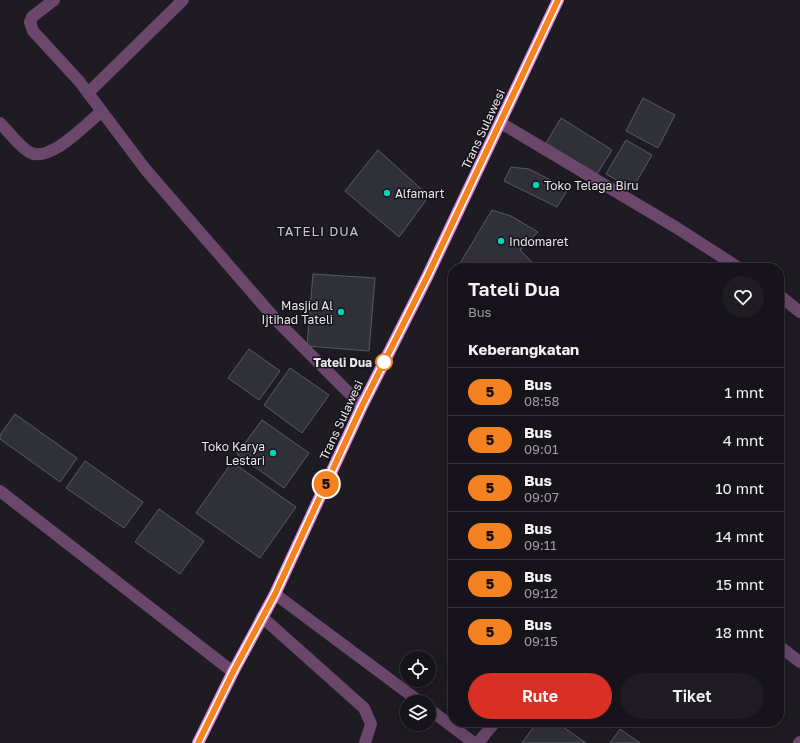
<!DOCTYPE html>
<html lang="id">
<head>
<meta charset="utf-8">
<style>
	body { margin:0; font-family:"Golos Text",sans-serif; background:#1f1d23; color:#f1f3f6; height:100vh; display:flex; flex-direction:column; font-size:15px; white-space:nowrap }
	* { box-sizing:border-box; margin:0 }
	p { font-size:13px; color:#9e9ea2 }
	.icon { flex:none; width:22px; height:22px; fill:none; stroke:currentColor; stroke-width:2; stroke-linecap:round; stroke-linejoin:round }
	.map { position:relative; flex:1; overflow:hidden }
	.sheet { position:absolute; left:448px; top:263px; width:336px; height:464px; display:flex; flex-direction:column; background:#16141a; border-radius:16px; box-shadow:0 4px 16px #0002,0 0 0 1px #353339 }
	.sheet>* { flex:none }
	.badge { padding:0 8px; border-radius:13px; font-size:14px; line-height:26px }
	.buttons { position:absolute; left:400px; top:651px; display:grid; gap:8px }
	.buttons a { display:grid; place-items:center; width:36px; height:36px; border-radius:50%; background:#16141a; box-shadow:0 4px 16px #0002,0 0 0 1px #353339; font-size:20px }
	.map>.badge { position:absolute; translate:-50% -50%; box-shadow:0 0 0 2px #fff }
	h2 { padding:0 20px; font-size:15px; line-height:36px }
	.round { display:grid; place-items:center; flex:none; width:42px; height:42px; border-radius:21px; background:#1f1d23 }
	.head { display:flex; align-items:center; justify-content:space-between; height:68px; padding:0 20px }
	h1 { font-size:19px; font-weight:600; line-height:30px }
	.primary-button { display:flex; gap:8px; margin-top:auto; padding:8px 20px }
	.primary-button a { flex:1; height:46px; border-radius:24px; background:#d93025; color:#fff; font-size:16px; font-weight:600; line-height:46px; text-align:center }
	.primary-button a+a { background:#1f1d23; color:#f1f3f6 }
	ul { padding:0; list-style:none }
	li { display:flex; align-items:center; gap:12px; height:48px; padding:0 20px; border-top:1px solid #353339 }
	li div { flex:1 }
	li b { display:block; font-size:15px }
	li em { font-style:normal }
	li .badge { min-width:44px; font-weight:700; text-align:center }
	.map>svg:first-child { display:block }
</style>
</head>
<body>
<div class="map">
<svg width="800" height="743" viewBox="0 0 800 743">
	<rect width="100%" height="100%" fill="#1e1b22"/>
	<g fill="#303138" stroke="#585a62">
		<path d="M643,98L675,115L658,148L626,131Z"/>
		<path d="M561,118L612,150L597,174L546,143Z"/>
		<path d="M626,140L652,155L632,189L606,174Z"/>
		<path d="M378,150L429,196L399,237L345,191Z"/>
		<path d="M511,167L529,169L568,189L557,207L504,181Z"/>
		<path d="M492,210L511,216L538,232L520,250L538,268H463L459,265Z"/>
		<path d="M313,274L375,278L369,351L307,346Z"/>
		<path d="M453,316V330L447,325Z"/>
		<path d="M249,349L280,371L259,400L228,378Z"/>
		<path d="M290,368L329,395L302,433L264,405Z"/>
		<path d="M15,414L77,458L60,482L0,439V435Z"/>
		<path d="M262,420L309,453L284,488L237,454Z"/>
		<path d="M85,461L143,502L124,528L66,488Z"/>
		<path d="M232,462L296,507L260,558L196,513Z"/>
		<path d="M159,509L204,541L180,574L135,542Z"/>
		<path d="M537,722H556L586,743H522Z"/>
		<path d="M620,729L640,743H610Z"/>
	</g>
	<g fill="none" stroke-linecap="round" stroke-linejoin="round">
		<g stroke="#6a476b" stroke-width="12">
			<path d="M54,0L32,17L30,22L33,31L79,81L146,170L277,321L362,406"/>
			<path d="M88,93L183,0"/>
			<path d="M0,123C9,132 18,145 29,152C49,164 85,125 101,112"/>
			<path d="M501,123L677,228L739,268"/>
			<path d="M779,295L800,312"/>
			<path d="M0,491L233,672"/>
			<path d="M275,594L420,702"/>
			<path d="M262,617L364,708L371,724L365,743"/>
			<path d="M779,646L800,662"/>
			<path d="M429,709L474,743"/>
			<path d="M478,743L495,722"/>
			<path d="M799,743L800,742"/>
		</g>
		<path stroke="#d87fda" stroke-width="12" d="M198,743L233,672L275,594L362,406L427,277L558,0"/>
	</g>
	<g fill="none" stroke-linecap="round" stroke-linejoin="round">
		<defs>
			<path id="line" d="M198,743L233,672L275,594L362,406L427,277L558,0"/>
		</defs>
		<use href="#line" stroke="#fff" stroke-width="9"/>
		<use href="#line" stroke="#f58220" stroke-width="6"/>
	</g>
	<g fill="#00d5b7" stroke="#151219" stroke-width="1.5">
		<circle cx="536" cy="185" r="4"/>
		<circle cx="387" cy="193" r="4"/>
		<circle cx="501" cy="241" r="4"/>
		<circle cx="341" cy="312" r="4"/>
		<circle cx="273" cy="453" r="4"/>
	</g>
	<circle fill="#fff" stroke="#f58220" stroke-width="2" cx="384" cy="362" r="8"/>
	<g text-anchor="middle" dominant-baseline="central" stroke-width="3" stroke-linejoin="round" paint-order="stroke">
		<g font-size="12" fill="#e8e7eb" stroke="#151219">
			<text transform="translate(483 129) rotate(-65)">Trans Sulawesi</text>
			<text transform="translate(341 420) rotate(-65)">Trans Sulawesi</text>
		</g>
		<g font-size="12" fill="#e8e7eb" stroke="#151219" text-anchor="start">
			<text x="544" y="185">Toko Telaga Biru</text>
			<text x="395" y="193">Alfamart</text>
			<text x="509" y="241">Indomaret</text>
			<text x="333" y="305" text-anchor="end">Masjid Al<tspan x="333" dy="14">Ijtihad Tateli</tspan></text>
			<text x="265" y="446" text-anchor="end">Toko Karya<tspan x="265" dy="14">Lestari</tspan></text>
		</g>
		<g font-size="12" font-weight="bold" fill="#e8e7eb" stroke="#151219" text-anchor="end">
			<text x="372" y="362">Tateli Dua</text>
		</g>
		<g font-size="13" letter-spacing="1" fill="#c9c6d0" stroke="#151219">
			<text x="318" y="231">TATELI DUA</text>
		</g>
	</g>
</svg>
<div class="buttons">
<a><svg class="icon" aria-label="locate" viewBox="0 0 24 24"><circle cx="12" cy="12" r="6"/><path d="M12 2v4M12 18v4M2 12h4M18 12h4"/></svg></a>
<a><svg class="icon" aria-label="layers" viewBox="0 0 24 24"><path d="M12 4l9 5-9 5-9-5zM3 14l9 5 9-5"/></svg></a>
</div>
<b class="badge" style="left:326px;top:484px;background:#f58220;color:#111">5</b>
<section class="sheet">
<div class="head"><div><h1>Tateli Dua</h1><p>Bus</p></div><a class="round"><svg class="icon" aria-label="heart" viewBox="0 0 24 24"><path d="M12 20l-8-8c-3-5 5-10 8-4 3-6 11-1 8 4z"/></svg></a></div>
<h2>Keberangkatan</h2>
<ul>
<li><span class="badge" style="background:#f58220;color:#111">5</span><div><b>Bus</b><p>08:58</p></div><em>1 mnt</em></li>
<li><span class="badge" style="background:#f58220;color:#111">5</span><div><b>Bus</b><p>09:01</p></div><em>4 mnt</em></li>
<li><span class="badge" style="background:#f58220;color:#111">5</span><div><b>Bus</b><p>09:07</p></div><em>10 mnt</em></li>
<li><span class="badge" style="background:#f58220;color:#111">5</span><div><b>Bus</b><p>09:11</p></div><em>14 mnt</em></li>
<li><span class="badge" style="background:#f58220;color:#111">5</span><div><b>Bus</b><p>09:12</p></div><em>15 mnt</em></li>
<li><span class="badge" style="background:#f58220;color:#111">5</span><div><b>Bus</b><p>09:15</p></div><em>18 mnt</em></li>
</ul>
<div class="primary-button"><a>Rute</a><a>Tiket</a></div>
</section>
</div>
</body>
</html>
